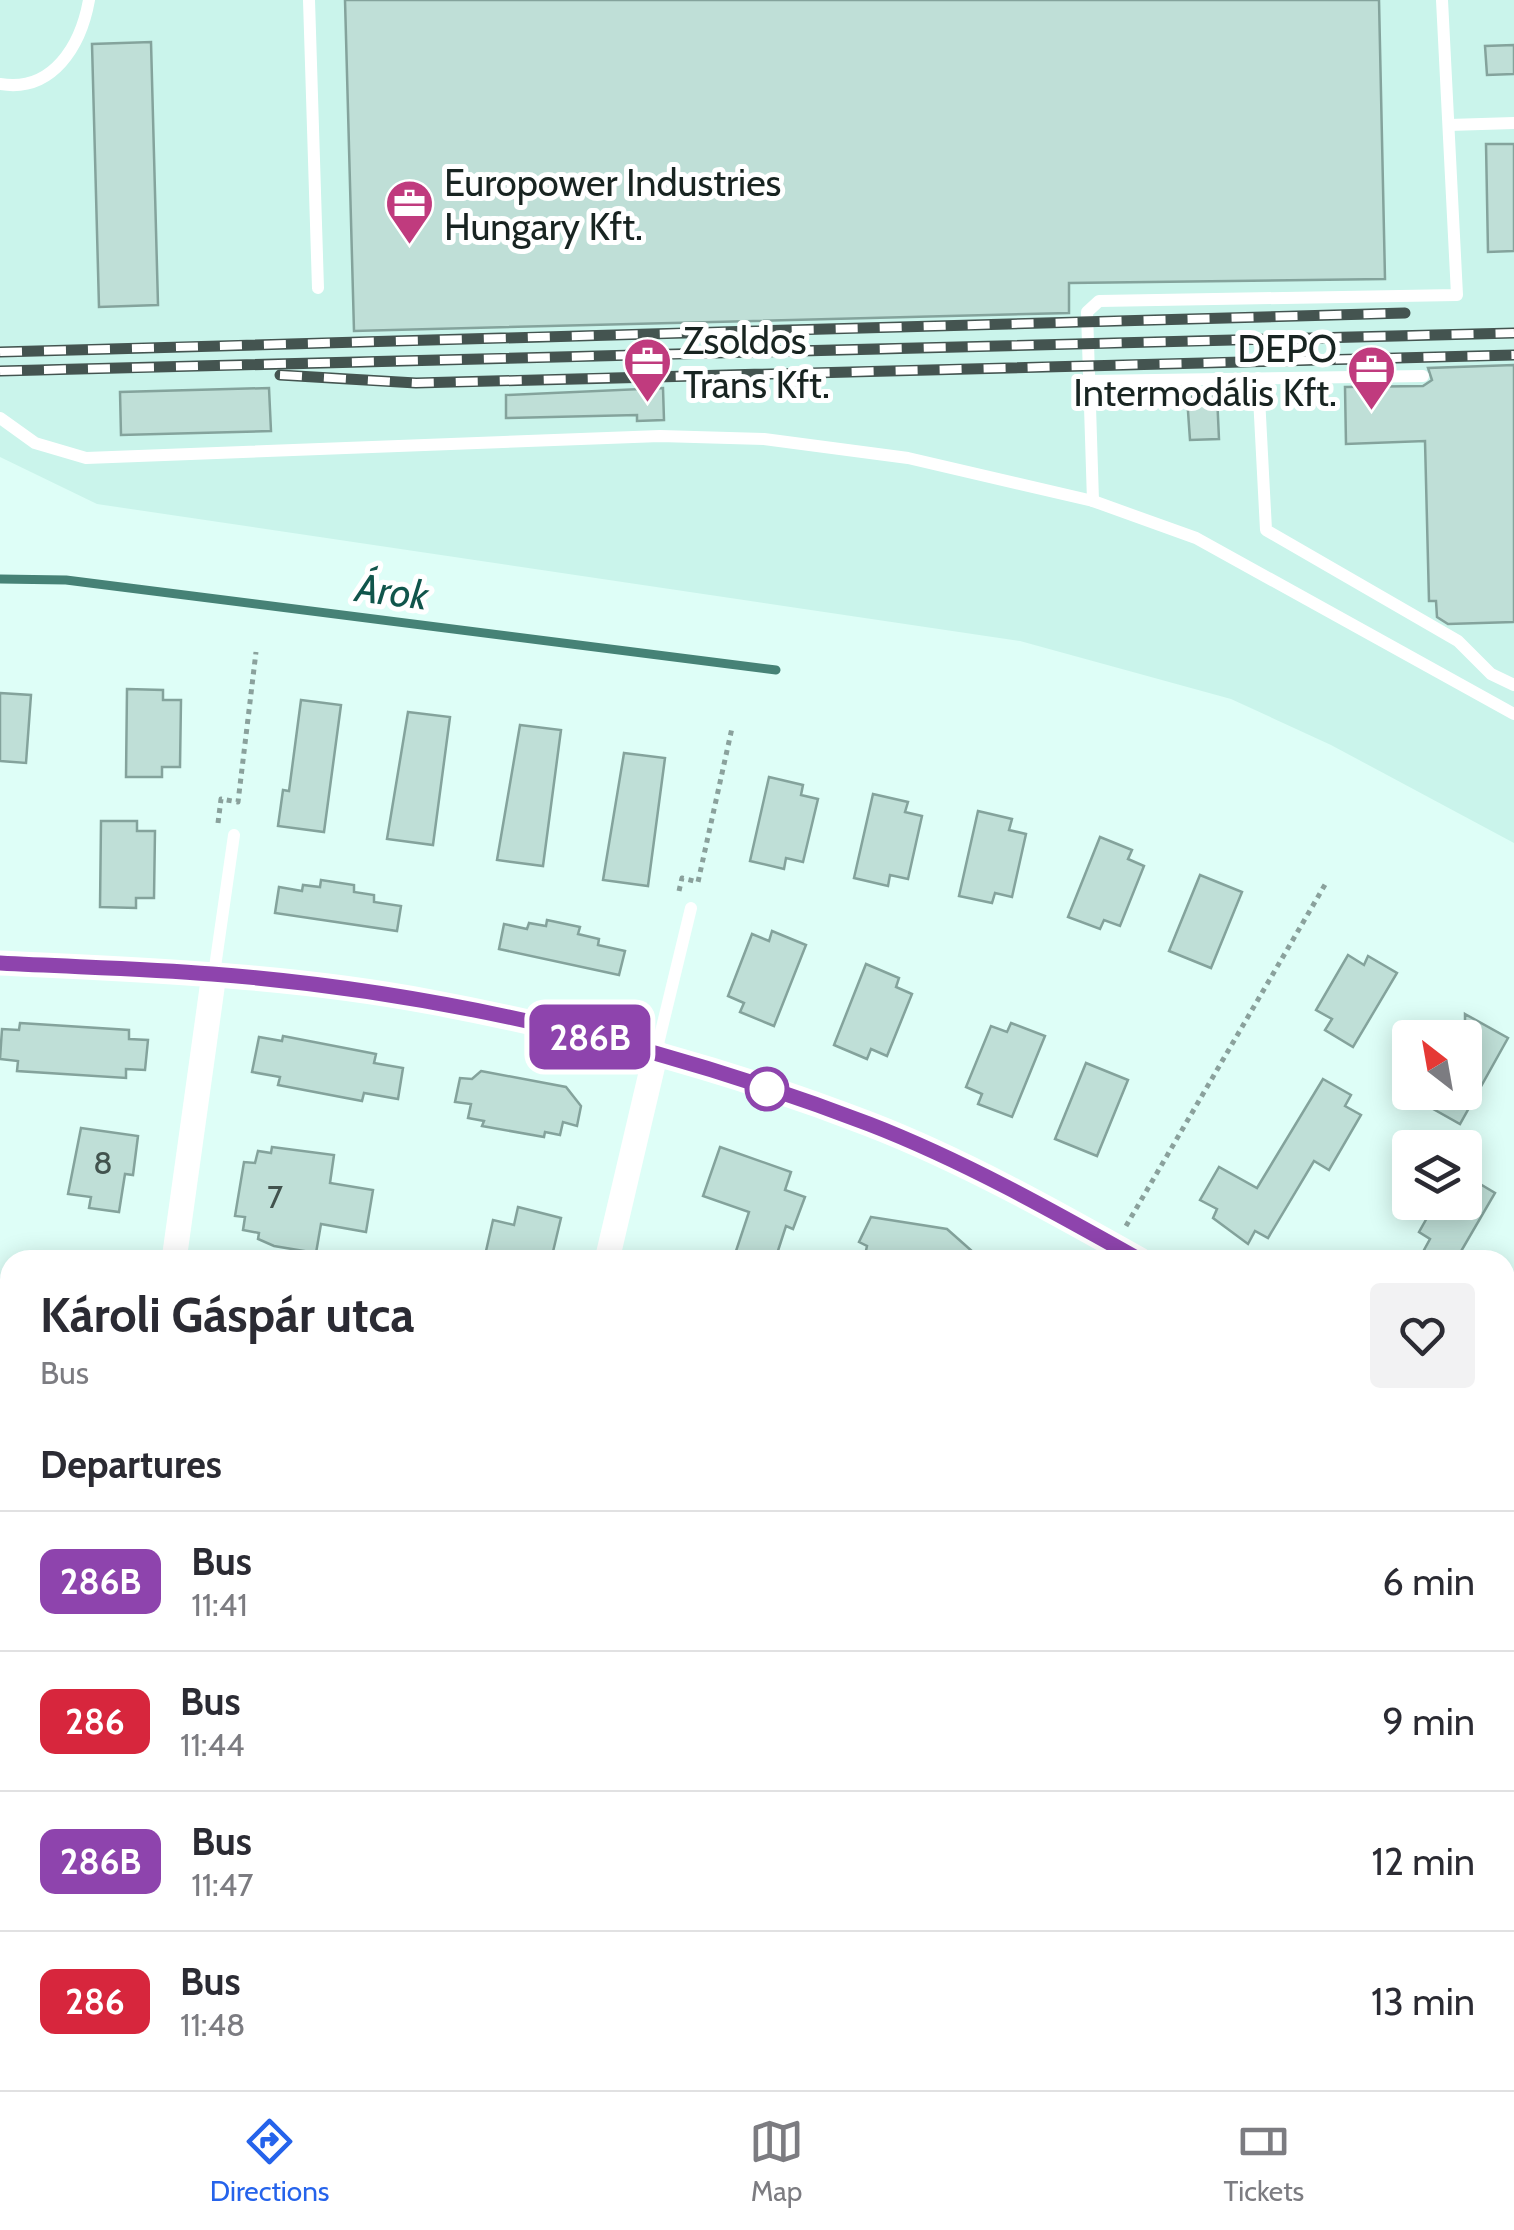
<!DOCTYPE html>
<html lang="en">
<head>
<meta charset="utf-8">
<style>
	body { margin:0; font-family:Cabin,sans-serif; background:#f2f2f3; color:#2b2b33; height:100vh; display:flex; flex-direction:column; font-size:38px; white-space:nowrap }
	* { box-sizing:border-box; margin:0 }
	p { font-size:32px; color:#7c7c81 }
	.icon { flex:none; width:55px; height:55px; fill:none; stroke:currentColor; stroke-width:2; stroke-linecap:round; stroke-linejoin:round }
	.map { position:relative; flex:1; overflow:hidden }
	.details { position:absolute; left:0px; top:1250px; width:1515px; height:840px; display:flex; flex-direction:column; background:#fff; border-radius:30px 30px 0 0; box-shadow:0 5px 25px #0003 }
	.details>* { flex:none }
	.badge { padding:0 20px; border-radius:15px; font-size:35px; line-height:65px }
	.needle { width:65px; rotate:329deg }
	.controls { position:absolute; left:1392px; top:1020px; display:grid; gap:20px }
	.controls a { display:grid; place-items:center; width:90px; height:90px; border-radius:10px; background:#fff; box-shadow:0 5px 25px #0003; font-size:50px }
	.map>.badge { position:absolute; translate:-50% -50%; box-shadow:0 0 0 5px #fff }
	h2 { padding:0 40px; font-size:38px; line-height:90px }
	.round { display:grid; place-items:center; flex:none; width:105px; height:105px; border-radius:10px; background:#f2f2f3 }
	.head { display:flex; align-items:center; justify-content:space-between; height:170px; padding:0 40px }
	h1 { font-size:48px; font-weight:700; line-height:75px }
	ul { padding:0; list-style:none }
	li { display:flex; align-items:center; gap:30px; height:140px; padding:0 40px; border-top:2px solid #e1e1e2 }
	li div { flex:1 }
	li b { display:block; font-size:38px }
	li em { font-style:normal }
	li .badge { min-width:110px; font-weight:700; text-align:center }
	.tab-bar { display:flex; justify-content:space-around; align-items:center; height:140px; border-top:2px solid #e1e1e2; background:#fff; font-size:28px; color:#7c7c81 }
	.tab-bar a { display:grid; justify-items:center; gap:5px }
	.tab-bar .selected { color:#2563eb }
	.map>svg:first-child { display:block }
</style>
</head>
<body>
<div class="map">
<svg width="1514" height="2090" viewBox="0 0 1514 2090">
	<rect width="100%" height="100%" fill="#defef7"/>
	<path fill="#caf4eb" d="M0,0H1514V843L1331,745L1231,699L1020,641L97,504L0,457Z"/>
	<g fill="none" stroke-linecap="round" stroke-linejoin="round">
		<path stroke="#468276" stroke-width="9" d="M0,579L66,580L776,670"/>
	</g>
	<g fill="#bfdfd7" stroke="#84a39c" stroke-width="2.5">
		<path d="M345,0H1379L1385,279L1069,283V313L354,331Z"/>
		<path d="M151,42L158,305L99,307L92,44Z"/>
		<path d="M1514,45V74L1487,75L1485,46Z"/>
		<path d="M1486,144H1514V251L1488,252Z"/>
		<path d="M1514,365V622L1448,624L1437,617L1436,601H1429L1425,441L1346,444L1345,387L1423,386L1432,380L1428,368Z"/>
		<path d="M269,388L271,431L121,435L120,392Z"/>
		<path d="M663,388L664,420L637,421V415L506,418V395Z"/>
		<path d="M1217,395L1219,439L1190,440L1187,397Z"/>
		<path d="M127,689L163,690V700H181L180,767H162V777H126Z"/>
		<path d="M0,693L31,695L26,763L0,761Z"/>
		<path d="M301,700L341,705L324,832L278,826L283,790L289,791Z"/>
		<path d="M408,712L450,717L433,845L387,839Z"/>
		<path d="M520,725L561,730L543,866L497,860Z"/>
		<path d="M624,753L665,758L648,886L603,880Z"/>
		<path d="M769,777L803,785L801,795L818,799L803,862L786,858L784,869L750,861Z"/>
		<path d="M873,794L908,802L905,812L922,816L908,879L890,875L888,886L854,878Z"/>
		<path d="M978,811L1012,819L1009,830L1026,834L1012,897L995,893L992,903L959,896Z"/>
		<path d="M101,821H137V831H155L154,898H136V908L100,907Z"/>
		<path d="M1100,837L1132,850L1128,859L1144,866L1120,926L1104,920L1100,929L1068,917Z"/>
		<path d="M1200,875L1242,892L1211,968L1169,951Z"/>
		<path d="M321,880L354,885V892L374,895V902L401,906L397,931L275,913L279,887L302,891L303,885L320,887Z"/>
		<path d="M547,920L580,927L578,934L599,939L598,945L625,951L619,975L499,949L504,924L527,929L529,923L546,926Z"/>
		<path d="M772,931L806,945L774,1026L740,1012L744,1003L728,996L752,934L769,941Z"/>
		<path d="M1348,955L1364,965L1368,956L1397,973L1353,1047L1325,1030L1332,1019L1316,1010Z"/>
		<path d="M866,964L899,978L896,987L912,994L887,1056L871,1049L867,1059L834,1045Z"/>
		<path d="M1465,1014L1508,1038L1460,1124L1403,1092H1465Z"/>
		<path d="M20,1023L129,1030V1039L148,1040L145,1070L126,1069V1078L17,1071L18,1061L0,1059L2,1029L19,1030Z"/>
		<path d="M1011,1023L1045,1036L1012,1117L978,1104L982,1094L966,1087L991,1026L1007,1032Z"/>
		<path d="M283,1036L376,1054L374,1063L403,1068L398,1099L364,1093L362,1101L278,1085L280,1077L252,1072L259,1037L282,1041Z"/>
		<path d="M1086,1063L1128,1080L1097,1156L1055,1139Z"/>
		<path d="M481,1071L566,1087L581,1106L577,1126L563,1122L560,1135L545,1132L544,1137L482,1126L484,1121L468,1118L471,1104L455,1102L460,1078L472,1079Z"/>
		<path d="M1323,1079L1351,1095L1345,1106L1361,1115L1329,1170L1314,1161L1268,1238L1255,1231L1248,1244L1213,1218L1217,1209L1200,1200L1219,1167L1257,1188Z"/>
		<path d="M81,1128L138,1136L133,1175L125,1174L119,1212L89,1208L91,1197L68,1194Z"/>
		<path d="M272,1147L334,1155L330,1183L373,1190L366,1232L321,1224L316,1253L274,1246L258,1239L259,1233L243,1230L245,1217L235,1216L244,1162L255,1163L258,1151L271,1153Z"/>
		<path d="M720,1147L791,1172L785,1190L805,1197L793,1229L786,1226L775,1260H733L749,1212L703,1196Z"/>
		<path d="M1465,1175L1495,1193L1456,1260H1441L1424,1250L1430,1239L1419,1232L1436,1202H1465Z"/>
		<path d="M518,1207L561,1218L551,1260H484L493,1220L514,1225Z"/>
		<path d="M871,1217L947,1229L982,1260H864L867,1246L859,1242Z"/>
	</g>
	<g fill="none" stroke-linecap="round" stroke-linejoin="round">
		<g stroke="#8aa19c" stroke-width="5" stroke-dasharray="5 5" stroke-linecap="butt">
			<path d="M218,823L221,799L238,802L256,652"/>
			<path d="M679,891L682,878L698,882L732,728"/>
			<path d="M1126,1226L1326,883"/>
		</g>
		<g stroke="#fff" stroke-width="12">
			<path d="M309,0L318,288"/>
			<path d="M0,84C53,93 81,45 89,0"/>
			<path d="M1449,125L1514,123"/>
			<path d="M1258,378L1266,530L1458,641L1491,674L1514,685"/>
			<path d="M1088,381L1423,376"/>
			<path d="M0,418L35,443L86,458L660,436L764,439L908,458L1093,501L1196,538L1514,714"/>
			<path d="M1093,501L1087,312L1099,301L1457,295L1442,0"/>
			<path d="M214,974L234,835"/>
			<path d="M656,1052L691,908"/>
		</g>
		<g stroke="#fff" stroke-width="25">
			<path d="M0,963C144,970 289,975 431,1002C580,1030 727,1069 869,1124C962,1160 1053,1211 1140,1260"/>
			<path d="M174,1260L214,974"/>
			<path d="M607,1260L656,1052"/>
			<path d="M1505,1514L1514,1522"/>
			<path d="M0,1642L10,1643"/>
			<path d="M1505,1933L1514,1909"/>
			<path d="M415,2090L417,2080"/>
			<path d="M1475,2090L1476,2080"/>
		</g>
		<defs>
			<g id="rail">
				<path d="M0,352L1405,313"/>
				<path d="M0,371L1514,333"/>
				<path d="M280,375L416,383L1514,355"/>
			</g>
		</defs>
		<use href="#rail" stroke="#445450" stroke-width="11"/>
		<use href="#rail" stroke="#fff" stroke-width="8" stroke-dasharray="22" stroke-linecap="butt"/>
	</g>
	<g fill="none" stroke-linecap="round" stroke-linejoin="round">
		<defs>
			<path id="line" d="M0,963C71,967 142,968 212,974C436,991 660,1044 869,1124C962,1160 1053,1211 1140,1260"/>
		</defs>
		<use href="#line" stroke="#fff" stroke-width="22"/>
		<use href="#line" stroke="#8e44ad" stroke-width="15"/>
	</g>
	<defs>
		<symbol id="office-pin" viewBox="-11 -11 22 30"><path d="M0 17L-7.5 6A9.5 9.5 0 1 1 7.5 6Z" fill="#c03b7e" stroke="#fff"/><path d="M-6-3h4V-5.5h4V-3h4V5H-6ZM-1-4.5V-3h2v-1.5ZM-6 0V1H6V0Z" fill="#fff"/></symbol>
	</defs>
	<g fill-rule="evenodd">
		<use href="#office-pin" x="382" y="176" width="55" height="75"/>
		<use href="#office-pin" x="620" y="334" width="55" height="75"/>
		<use href="#office-pin" x="1344" y="342" width="55" height="75"/>
	</g>
	<circle fill="#fff" stroke="#8e44ad" stroke-width="5" cx="767" cy="1089" r="20"/>
	<g text-anchor="middle" dominant-baseline="central" stroke-width="10" stroke-linejoin="round" paint-order="stroke">
		<g font-size="32" fill="#42534e">
			<text x="103" y="1162">8</text>
			<text x="275" y="1196">7</text>
		</g>
		<g font-size="38" fill="#182421" stroke="#fff" text-anchor="start">
			<text x="444" y="182">Europower Industries<tspan x="444" dy="44">Hungary Kft.</tspan></text>
			<text x="683" y="340">Zsoldos<tspan x="683" dy="44">Trans Kft.</tspan></text>
			<text x="1337" y="348" text-anchor="end">DEPO<tspan x="1337" dy="44">Intermodális Kft.</tspan></text>
		</g>
		<g font-size="40" font-style="italic" fill="#10554b" stroke="#fff">
			<text transform="translate(392 591) rotate(7)">Árok</text>
		</g>
	</g>
</svg>
<div class="controls">
<a><svg class="needle" viewBox="-14 -14 28 28"><path d="M0-13l5 13h-10z" fill="#e53935"/><path d="M0 13l5-13h-10z" fill="#7c7c81"/></svg></a>
<a><svg class="icon" aria-label="layers" viewBox="0 0 24 24"><path d="M12 4l9 5-9 5-9-5zM3 14l9 5 9-5"/></svg></a>
</div>
<b class="badge" style="left:590px;top:1037px;background:#8e44ad;color:#fff">286B</b>
<section class="details">
<div class="head"><div><h1>Károli Gáspár utca</h1><p>Bus</p></div><a class="round"><svg class="icon" aria-label="heart" viewBox="0 0 24 24"><path d="M12 20l-8-8c-3-5 5-10 8-4 3-6 11-1 8 4z"/></svg></a></div>
<h2>Departures</h2>
<ul>
<li><span class="badge" style="background:#8e44ad;color:#fff">286B</span><div><b>Bus</b><p>11:41</p></div><em>6 min</em></li>
<li><span class="badge" style="background:#d7263d;color:#fff">286</span><div><b>Bus</b><p>11:44</p></div><em>9 min</em></li>
<li><span class="badge" style="background:#8e44ad;color:#fff">286B</span><div><b>Bus</b><p>11:47</p></div><em>12 min</em></li>
<li><span class="badge" style="background:#d7263d;color:#fff">286</span><div><b>Bus</b><p>11:48</p></div><em>13 min</em></li>
</ul>
</section>
</div>
<nav class="tab-bar">
<a class="selected"><svg class="icon" aria-label="directions" viewBox="0 0 24 24"><path d="M12 3l9 9-9 9-9-9zM9 14v-3h6M13 9l2 2-2 2"/></svg>Directions</a>
<a><svg class="icon" aria-label="map" viewBox="0 0 24 24"><path d="M3 6l6-2 6 2 6-2v14l-6 2-6-2-6 2zM9 4v14M15 6v14"/></svg>Map</a>
<a><svg class="icon" aria-label="tickets" viewBox="0 0 24 24"><path d="M3 7h18v10H3zM15 7v10"/></svg>Tickets</a>
</nav>
</body>
</html>
